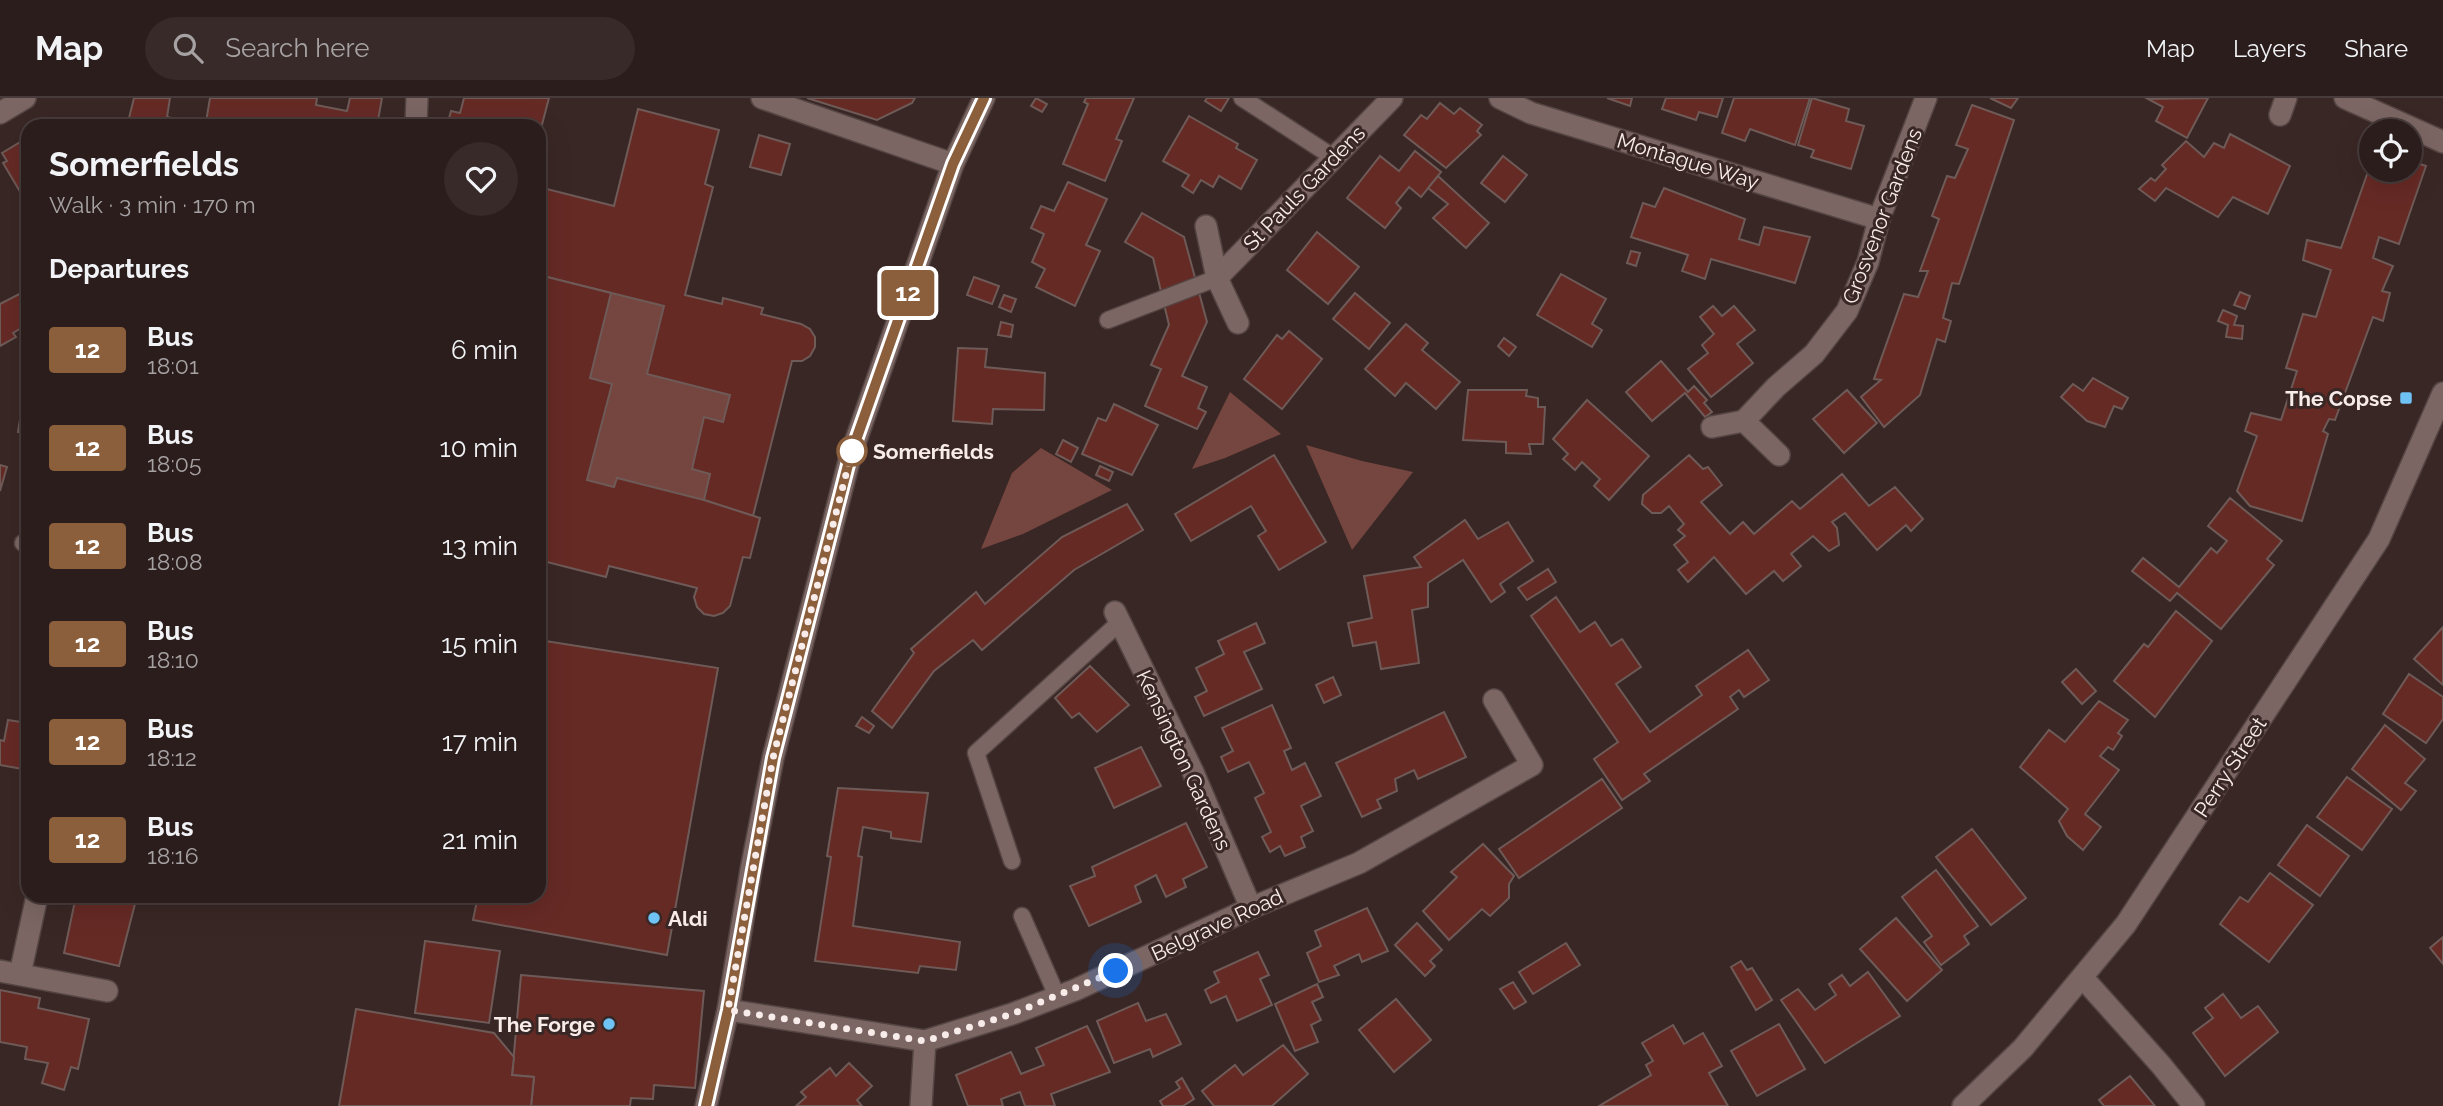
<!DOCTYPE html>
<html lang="en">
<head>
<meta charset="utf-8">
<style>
	body { margin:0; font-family:Raleway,sans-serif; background:#372a29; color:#f1f3f6; height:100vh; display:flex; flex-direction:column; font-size:26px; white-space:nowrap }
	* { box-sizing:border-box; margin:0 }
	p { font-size:23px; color:#a6a2a3 }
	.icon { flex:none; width:38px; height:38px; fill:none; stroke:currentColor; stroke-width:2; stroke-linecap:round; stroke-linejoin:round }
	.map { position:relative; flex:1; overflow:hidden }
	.panel { position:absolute; left:21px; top:21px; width:525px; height:784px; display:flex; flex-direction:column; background:#2b1d1c; border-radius:21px; box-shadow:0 7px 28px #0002,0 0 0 2px #473b3b }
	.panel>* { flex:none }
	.badge { padding:0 14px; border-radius:5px; font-size:24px; line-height:46px }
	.tools { position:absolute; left:2359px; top:21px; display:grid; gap:14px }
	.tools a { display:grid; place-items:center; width:63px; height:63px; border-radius:50%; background:#2b1d1c; box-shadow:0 7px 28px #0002,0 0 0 2px #473b3b; font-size:35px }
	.you { position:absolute; width:35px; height:35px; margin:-18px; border:5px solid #fff; border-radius:50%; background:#1a73e8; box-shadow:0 0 0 10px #1a73e833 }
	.map>.badge { position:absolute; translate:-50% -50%; box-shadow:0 0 0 4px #fff }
	h2 { padding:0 28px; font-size:26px; line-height:63px }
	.round { display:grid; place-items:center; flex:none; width:74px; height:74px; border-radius:37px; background:#372a29 }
	.head { display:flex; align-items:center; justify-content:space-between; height:119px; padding:0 28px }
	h1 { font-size:33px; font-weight:700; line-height:52px }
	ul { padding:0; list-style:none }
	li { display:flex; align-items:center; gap:21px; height:98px; padding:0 28px }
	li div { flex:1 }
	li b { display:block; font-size:26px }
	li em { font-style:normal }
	li .badge { min-width:77px; font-weight:700; text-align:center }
	header { display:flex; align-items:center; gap:42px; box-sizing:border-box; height:98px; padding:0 35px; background:#2b1d1c; border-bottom:2px solid #473b3b }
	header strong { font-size:33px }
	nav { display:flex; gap:38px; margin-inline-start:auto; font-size:24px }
	.search { width:490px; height:63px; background:#372a29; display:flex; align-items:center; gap:18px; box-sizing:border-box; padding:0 24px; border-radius:38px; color:#a6a2a3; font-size:26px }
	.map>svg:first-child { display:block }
</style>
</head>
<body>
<header>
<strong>Map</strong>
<div class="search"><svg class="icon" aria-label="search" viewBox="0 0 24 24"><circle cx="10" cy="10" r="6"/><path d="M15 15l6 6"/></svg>Search here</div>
<nav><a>Map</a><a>Layers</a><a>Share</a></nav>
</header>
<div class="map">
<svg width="2443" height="1008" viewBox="0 0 2443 1008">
	<rect width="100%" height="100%" fill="#392725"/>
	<g fill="#754640">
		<path d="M611,195L664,208L647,276L730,297L723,324L704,319L692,371L710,376L704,402L617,381L614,389L587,382L611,286L590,280Z"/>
		<path d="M1230,294L1281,336L1225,360L1192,371Z"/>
		<path d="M1306,347L1362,363L1413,374L1352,452Z"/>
		<path d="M1041,350L1112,392L1023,436L981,451L1012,375Z"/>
	</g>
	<g fill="#662a25" stroke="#6e5a57" stroke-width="2">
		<path d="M134,0H170L167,19L199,26V28H127Z"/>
		<path d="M210,0H317L316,7L347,13L350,0H382L377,28H226L206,24Z"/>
		<path d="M464,0H549L539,38V28H447L451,13L460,15Z"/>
		<path d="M807,0H915L912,5L877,22Z"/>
		<path d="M1036,0L1047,6L1042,14L1031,8Z"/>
		<path d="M1086,0H1134L1116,41L1122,43L1105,83L1063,66L1088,6L1084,4Z"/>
		<path d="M1207,0H1229L1221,13L1205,3Z"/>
		<path d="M1607,0H1632L1630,8Z"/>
		<path d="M1666,0H1723L1717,19L1699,14L1696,22L1662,11Z"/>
		<path d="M1734,0H1810L1795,47L1750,31L1745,43L1722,35Z"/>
		<path d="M1812,0L1849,11L1846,23L1864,28L1851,71L1811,59L1814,52L1798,47Z"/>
		<path d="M1990,0H2018L2011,10Z"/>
		<path d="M2208,0L2187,40L2156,23L2163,9L2148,1Z"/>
		<path d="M1440,5L1454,16L1460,10L1482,27L1477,33L1481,37L1446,70L1404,37L1421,17L1427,21Z"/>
		<path d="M1972,7L2014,22L1959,186L1952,185L1943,220L1951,223L1945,244L1937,241L1920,297L1884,329L1861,299L1881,282L1874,281L1904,196L1918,199L1928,173H1920L1939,121L1932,118L1947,78L1955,80L1968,51L1956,47Z"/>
		<path d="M638,11L719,32L705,86L713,89L685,197L722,206L723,200L763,210L761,216L801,226L810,231L815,239V249L810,258L802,263H792L753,418L704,402L710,376L692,371L704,319L723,324L730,297L647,276L664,208L539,177V89L614,108Z"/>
		<path d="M1189,18L1238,46L1236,50L1257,62L1241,91L1219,78L1213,89L1201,82L1193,95L1182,88L1189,77L1163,63Z"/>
		<path d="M2230,36L2290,68L2268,116L2233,99L2218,119L2166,90L2155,103L2139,91L2151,80L2155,83L2166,71L2162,67L2186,43L2204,59L2214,45L2224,50Z"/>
		<path d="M759,37L790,46L781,77L750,69Z"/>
		<path d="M27,40L28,42V107L3,65L7,63L2,55Z"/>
		<path d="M1415,53L1441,74L1421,99L1409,89L1396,105L1401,110L1385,130L1347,100L1380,58L1399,73Z"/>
		<path d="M1503,58L1527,77L1505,104L1481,85Z"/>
		<path d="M2410,63L2426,68L2399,146L2379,139L2373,160L2393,168L2382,193L2390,195L2383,223L2373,219L2335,322L2329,321L2323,333L2328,336L2302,423L2250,408L2237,393L2257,338L2245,333L2251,315L2281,322L2297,273L2286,270L2303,216L2316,219L2331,172L2303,162L2307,142L2341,150L2371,65V72H2410Z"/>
		<path d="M1438,78L1489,125L1466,150L1433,120L1448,106L1428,90Z"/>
		<path d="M1068,84L1107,101L1086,147L1100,153L1075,208L1036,189L1045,171L1032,164L1044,136L1031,130L1041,108L1054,113Z"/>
		<path d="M1664,90L1745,121L1739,141L1759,147L1764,129L1810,139L1795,185L1711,161L1705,181L1682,173L1688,157L1631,139L1643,105L1655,109Z"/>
		<path d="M1142,115L1184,139L1207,224L1182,278L1207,289L1198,310L1206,314L1197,331L1145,308L1161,271L1151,267L1169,227L1153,160L1125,144Z"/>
		<path d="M28,131V147L21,135Z"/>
		<path d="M1317,134L1359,169L1328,206L1287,172Z"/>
		<path d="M1631,153L1640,155L1636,168L1627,165Z"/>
		<path d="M1561,176L1606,201L1592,226L1602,232L1592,249L1537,217Z"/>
		<path d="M539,177L611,195L590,280L612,286L587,382L614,389L617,380L704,402L760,420L750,460L743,459L730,508L723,515L714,518L704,516L697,509L694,499L697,490L609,468L606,479L539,462Z"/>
		<path d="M974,179L999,188L992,206L967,197Z"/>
		<path d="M25,193L28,198V226L13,235L16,239L0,248V206Z"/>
		<path d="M2240,194L2250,198L2245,211L2234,207Z"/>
		<path d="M1355,195L1390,225L1369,251L1333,221Z"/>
		<path d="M1004,197L1016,201L1011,214L999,209Z"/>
		<path d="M1713,208L1722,218L1734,208L1755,232L1737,246L1753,265L1711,299L1688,271L1708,255L1702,247L1714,236L1700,219Z"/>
		<path d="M2223,212L2237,218L2234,227L2243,228L2242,241L2226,239L2228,227L2218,223Z"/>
		<path d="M1001,224L1013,227L1011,239L998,237Z"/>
		<path d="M1406,226L1428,245L1422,252L1460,284L1436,311L1406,285L1395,298L1365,271Z"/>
		<path d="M1289,233L1322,261L1282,311L1244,281L1277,237L1282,241Z"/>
		<path d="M1504,240L1516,249L1509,258L1498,248Z"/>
		<path d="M958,250L987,251L985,269L1045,275L1044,312L993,311L992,326L953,323Z"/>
		<path d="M1661,263L1688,294L1694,288L1707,302L1704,305L1712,314L1705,319L1685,295L1652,323L1626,294Z"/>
		<path d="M2093,280L2128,300L2122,311L2114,308L2105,329L2087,323L2061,299L2073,286L2083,293Z"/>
		<path d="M1468,292H1527L1526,298L1538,300V309H1545L1543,346H1529L1531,356L1506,355V344L1463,342Z"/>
		<path d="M1847,292L1877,325L1844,355L1813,321Z"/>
		<path d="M1587,302L1649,358L1609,402L1594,388L1600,381L1582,364L1575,372L1563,361L1568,356L1553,341Z"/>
		<path d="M1114,306L1158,327L1132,377L1082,356L1098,320L1106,323Z"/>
		<path d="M21,315L28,317V336L18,334Z"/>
		<path d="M1063,342L1078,350L1071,364L1056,356Z"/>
		<path d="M1274,357L1326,444L1279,472L1258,438L1266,433L1251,408L1191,443L1175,416Z"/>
		<path d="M1689,357L1703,371L1708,369L1722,387L1701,404L1730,436L1743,424L1754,436L1792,403L1800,411L1842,376L1869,408L1895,389L1923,421L1911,433L1906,427L1877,452L1845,415L1832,424L1837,430L1839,447L1829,453L1813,438L1791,456L1801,468L1783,483L1774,473L1746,496L1714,459L1688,484L1678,472L1688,464L1674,447L1685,438L1678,432L1684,426L1669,408L1661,415H1652L1642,406L1643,397Z"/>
		<path d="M0,367L7,369L0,393Z"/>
		<path d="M1100,368L1113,374L1109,383L1096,377Z"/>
		<path d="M2230,400L2282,443L2267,461L2274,467L2221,531L2177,495L2170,503L2132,473L2143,460L2179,489L2211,450L2217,455L2227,443L2208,428Z"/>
		<path d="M1127,406L1143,432L1074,472L982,552L973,542L934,573L892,630L872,613L914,555L911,551L976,494L985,506L1062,439Z"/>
		<path d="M1465,422L1478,441L1508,424L1533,463L1500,486L1505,494L1491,504L1463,462L1428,485V509L1412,512L1419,565L1381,571L1376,544L1353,548L1348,525L1372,520L1364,478L1421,469L1414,459Z"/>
		<path d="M1548,471L1556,484L1527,502L1518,490Z"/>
		<path d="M1556,499L1580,534L1595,524L1611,548L1622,541L1641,569L1616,586L1650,634L1702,597L1696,588L1748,552L1769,582L1744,599L1739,592L1730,599L1738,611L1644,676L1650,683L1622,702L1594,661L1618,644L1531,518Z"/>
		<path d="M2176,513L2212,543L2155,619L2114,583L2144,546L2148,549Z"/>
		<path d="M1256,525L1265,545L1244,554L1262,591L1204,618L1195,599L1207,593L1196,570L1224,556L1218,543Z"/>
		<path d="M2443,529V587L2414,561Z"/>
		<path d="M539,542L718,570L667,857L473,822L478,798H539Z"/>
		<path d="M1090,568L1129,607L1097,634L1079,615L1072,620L1055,600Z"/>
		<path d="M2076,571L2096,593L2082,606L2062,584Z"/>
		<path d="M2409,576L2443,599V621L2426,645L2383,616Z"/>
		<path d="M1333,579L1341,597L1324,605L1316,587Z"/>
		<path d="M2099,603L2128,622L2118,635L2122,638L2113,652L2108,649L2100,658L2119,672L2085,716L2101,729L2083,752L2067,738L2059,723L2068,711L2020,669L2049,632L2065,644Z"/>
		<path d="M1272,607L1291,650L1284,653L1292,672L1305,665L1321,698L1301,708L1313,733L1301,739L1305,749L1285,758L1280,748L1270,754L1262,739L1271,734L1255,700L1264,695L1249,664L1228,674L1221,659L1233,653L1222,630Z"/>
		<path d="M1444,614L1466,659L1418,681L1414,672L1395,681L1397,693L1377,702L1381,710L1362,719L1336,665Z"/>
		<path d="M862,619L874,628L869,635L856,628Z"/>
		<path d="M8,622L28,625V672L0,667V642L4,643Z"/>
		<path d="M2385,627L2425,661L2405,685L2416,693L2401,712L2352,671Z"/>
		<path d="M1141,649L1161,688L1114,710L1095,670Z"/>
		<path d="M2347,679L2392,711L2362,752L2317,719Z"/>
		<path d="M1602,681L1622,710L1519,780L1499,751Z"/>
		<path d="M838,690L928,695L921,744L891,740V734L863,729L858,758L862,759L853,828L960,844L956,872L920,868L918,875L815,863L831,759L827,758Z"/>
		<path d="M1186,725L1207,769L1183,781L1186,789L1166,799L1156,777L1135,788L1141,804L1089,828L1070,788L1095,778L1092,769Z"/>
		<path d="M2307,727L2349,758L2320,798L2278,767Z"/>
		<path d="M1972,731L2026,800L1991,827L1936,759Z"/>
		<path d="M1483,746L1514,778L1509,786V800L1490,818L1482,811L1449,842L1423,813L1457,779L1451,774Z"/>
		<path d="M1936,772L1978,828L1964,838L1969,846L1941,867L1924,844L1932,838L1902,799Z"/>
		<path d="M2270,775L2313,807L2269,864L2220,826L2240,799L2248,804Z"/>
		<path d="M76,798H137L119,868L64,855Z"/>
		<path d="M1367,810L1388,853L1362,864L1359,856L1334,868L1339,877L1319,884L1307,855L1321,848L1315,833Z"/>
		<path d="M1896,820L1942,872L1907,903L1860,851Z"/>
		<path d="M1417,825L1442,852L1430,863L1435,868L1425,878L1395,847Z"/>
		<path d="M2443,839V866L2430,850Z"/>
		<path d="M425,843L500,853L489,925L415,915Z"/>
		<path d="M1566,845L1580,867L1533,896L1519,874Z"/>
		<path d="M1258,854L1269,877L1260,881L1272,907L1237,923L1226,898L1211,905L1205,892L1219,884L1214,874Z"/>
		<path d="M1741,863L1747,872L1752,870L1772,902L1756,912L1731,869Z"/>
		<path d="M1868,874L1900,918L1825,965L1781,902L1798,891L1815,912L1836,897L1829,886L1842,877L1850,888Z"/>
		<path d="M521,877L704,893L695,990L654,987L653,1001L631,1000L630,1008H531L534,979L512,977Z"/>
		<path d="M1513,884L1526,904L1514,911L1500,891Z"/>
		<path d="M1317,886L1323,899L1312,904L1321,922L1311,927L1318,944L1295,953L1275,906Z"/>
		<path d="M0,892L40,900L38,910L89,921L78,971L71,969L64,992L42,985L48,965L25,961L27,949L0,944Z"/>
		<path d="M2223,896L2241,920L2258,908L2278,934L2225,978L2193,935L2213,920L2205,910Z"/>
		<path d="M1396,901L1431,942L1394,974L1359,932Z"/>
		<path d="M1138,905L1146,923L1166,916L1181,946L1153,959L1150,951L1114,965L1097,923Z"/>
		<path d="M356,911L494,935L514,959L512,977L534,979L531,1008H339Z"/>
		<path d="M1779,926L1805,971L1757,998L1731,953Z"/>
		<path d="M1673,927L1684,946L1703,935L1722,968L1709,975L1728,1008H1599L1651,977L1646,967L1653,963L1642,945Z"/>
		<path d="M1087,928L1110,974L1051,996L1055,1008H1025L1020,994L1001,1001L1003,1008H968L956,977L1011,954L1021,976L1044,967L1036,950Z"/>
		<path d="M1283,947L1308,976L1272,1008H1214L1202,993L1235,967L1243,977Z"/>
		<path d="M849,965L872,988L857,1002L862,1008H796L806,999L801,994L830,970L836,978Z"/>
		<path d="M2130,978L2155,1008H2104L2099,1002Z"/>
		<path d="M1182,980L1194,1001L1183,1008H1163L1160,1003L1180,990L1176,984Z"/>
	</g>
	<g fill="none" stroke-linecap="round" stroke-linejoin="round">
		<defs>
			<g id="lane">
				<path d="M1242,0L1333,59"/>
				<path d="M1108,222L1217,180"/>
				<path d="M23,445L28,446"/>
				<path d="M1012,763L976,655L1119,525"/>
				<path d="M1022,818L1057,898"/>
			</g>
			<g id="street">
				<path d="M762,0L953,66"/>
				<path d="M1500,0L1531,15L1879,121"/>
				<path d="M2345,0L2443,44"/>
				<path d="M0,15L25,0"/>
				<path d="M2280,17L2286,0"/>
				<path d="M416,28L417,0"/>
				<path d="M1206,128L1217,180"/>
				<path d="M1238,225L1217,180L1392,0"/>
				<path d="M1712,329L1744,323"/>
				<path d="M1779,357L1744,323L1776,289L1814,256L1847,213L1868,164L1879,121L1926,0"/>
				<path d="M1115,514L1193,674L1251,810"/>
				<path d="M0,873L107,893"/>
				<path d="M20,876L37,798"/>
				<path d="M2083,880L2161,967L2194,1008"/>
				<path d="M728,912L925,943L1012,916L1075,892L1251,810L1359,765L1532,667L1494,602"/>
				<path d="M921,1008L925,943"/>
				<path d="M1963,1008L2023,950L2126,826L2379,441L2443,295"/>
			</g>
			<path id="secondary" d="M706,1008L728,912L751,772L773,660L850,359L953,66L984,0"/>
		</defs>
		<use href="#lane" stroke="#544543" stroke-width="19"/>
		<use href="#street" stroke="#544543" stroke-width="24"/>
		<use href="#secondary" stroke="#544543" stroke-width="24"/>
		<use href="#lane" stroke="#7b6663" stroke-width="16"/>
		<use href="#street" stroke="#7b6663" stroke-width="21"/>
		<use href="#secondary" stroke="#7b6663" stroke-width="21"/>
	</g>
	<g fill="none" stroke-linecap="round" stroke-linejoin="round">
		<defs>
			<path id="line" d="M706,1008L728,912L773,660L850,359L953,66L984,0"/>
		</defs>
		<use href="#line" stroke="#fff" stroke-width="16"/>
		<use href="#line" stroke="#8b5e3c" stroke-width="10"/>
		<path stroke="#f8ecea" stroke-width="7" stroke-dasharray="0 12.6" d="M852,353L773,660L728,912L925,943L1012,916L1116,873"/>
	</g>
	<g fill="#6fc2f4" stroke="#392725" stroke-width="2.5">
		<rect x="2399" y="293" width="14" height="14" rx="3.5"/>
		<circle cx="654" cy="820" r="7"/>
		<circle cx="609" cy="926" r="7"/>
	</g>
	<circle fill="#fff" stroke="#8b5e3c" stroke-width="3.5" cx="852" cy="353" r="14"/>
	<g text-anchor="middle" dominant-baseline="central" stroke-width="6" stroke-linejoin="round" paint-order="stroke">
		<g font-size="21" fill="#f8ecea" stroke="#392725">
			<text transform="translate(1688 63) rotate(17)">Montague Way</text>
			<text transform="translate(1304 90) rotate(-46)">St Pauls Gardens</text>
			<text transform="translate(1882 118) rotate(-69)">Grosvenor Gardens</text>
			<text transform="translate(1184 662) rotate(65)">Kensington Gardens</text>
			<text transform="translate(2230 669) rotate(-57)">Perry Street</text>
			<text transform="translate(1217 827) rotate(-25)">Belgrave Road</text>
		</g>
		<g font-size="21" font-weight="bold" fill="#f8ecea" stroke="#392725" text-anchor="end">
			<text x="2392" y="300">The Copse</text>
			<text x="668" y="820" text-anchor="start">Aldi</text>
			<text x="595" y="926">The Forge</text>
		</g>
		<g font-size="21" font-weight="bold" fill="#f8ecea" stroke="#392725" text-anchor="start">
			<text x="873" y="353">Somerfields</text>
		</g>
	</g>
</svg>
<div class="tools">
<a><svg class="icon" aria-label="locate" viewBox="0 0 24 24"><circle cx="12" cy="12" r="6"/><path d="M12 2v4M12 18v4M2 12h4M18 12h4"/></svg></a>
</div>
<div class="you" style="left:1116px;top:873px"></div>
<b class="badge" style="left:908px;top:195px;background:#8b5e3c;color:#fff">12</b>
<section class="panel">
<div class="head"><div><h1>Somerfields</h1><p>Walk · 3 min · 170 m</p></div><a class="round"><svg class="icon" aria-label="heart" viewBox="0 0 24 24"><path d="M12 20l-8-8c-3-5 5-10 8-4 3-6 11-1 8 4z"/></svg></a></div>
<h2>Departures</h2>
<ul>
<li><span class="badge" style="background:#8b5e3c;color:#fff">12</span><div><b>Bus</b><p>18:01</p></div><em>6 min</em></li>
<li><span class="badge" style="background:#8b5e3c;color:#fff">12</span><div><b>Bus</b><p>18:05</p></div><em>10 min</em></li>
<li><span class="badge" style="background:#8b5e3c;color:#fff">12</span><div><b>Bus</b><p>18:08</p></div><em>13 min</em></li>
<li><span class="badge" style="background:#8b5e3c;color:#fff">12</span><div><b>Bus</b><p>18:10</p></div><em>15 min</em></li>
<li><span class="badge" style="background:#8b5e3c;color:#fff">12</span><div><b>Bus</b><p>18:12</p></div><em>17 min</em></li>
<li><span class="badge" style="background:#8b5e3c;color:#fff">12</span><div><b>Bus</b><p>18:16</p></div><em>21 min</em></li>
</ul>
</section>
</div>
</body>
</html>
